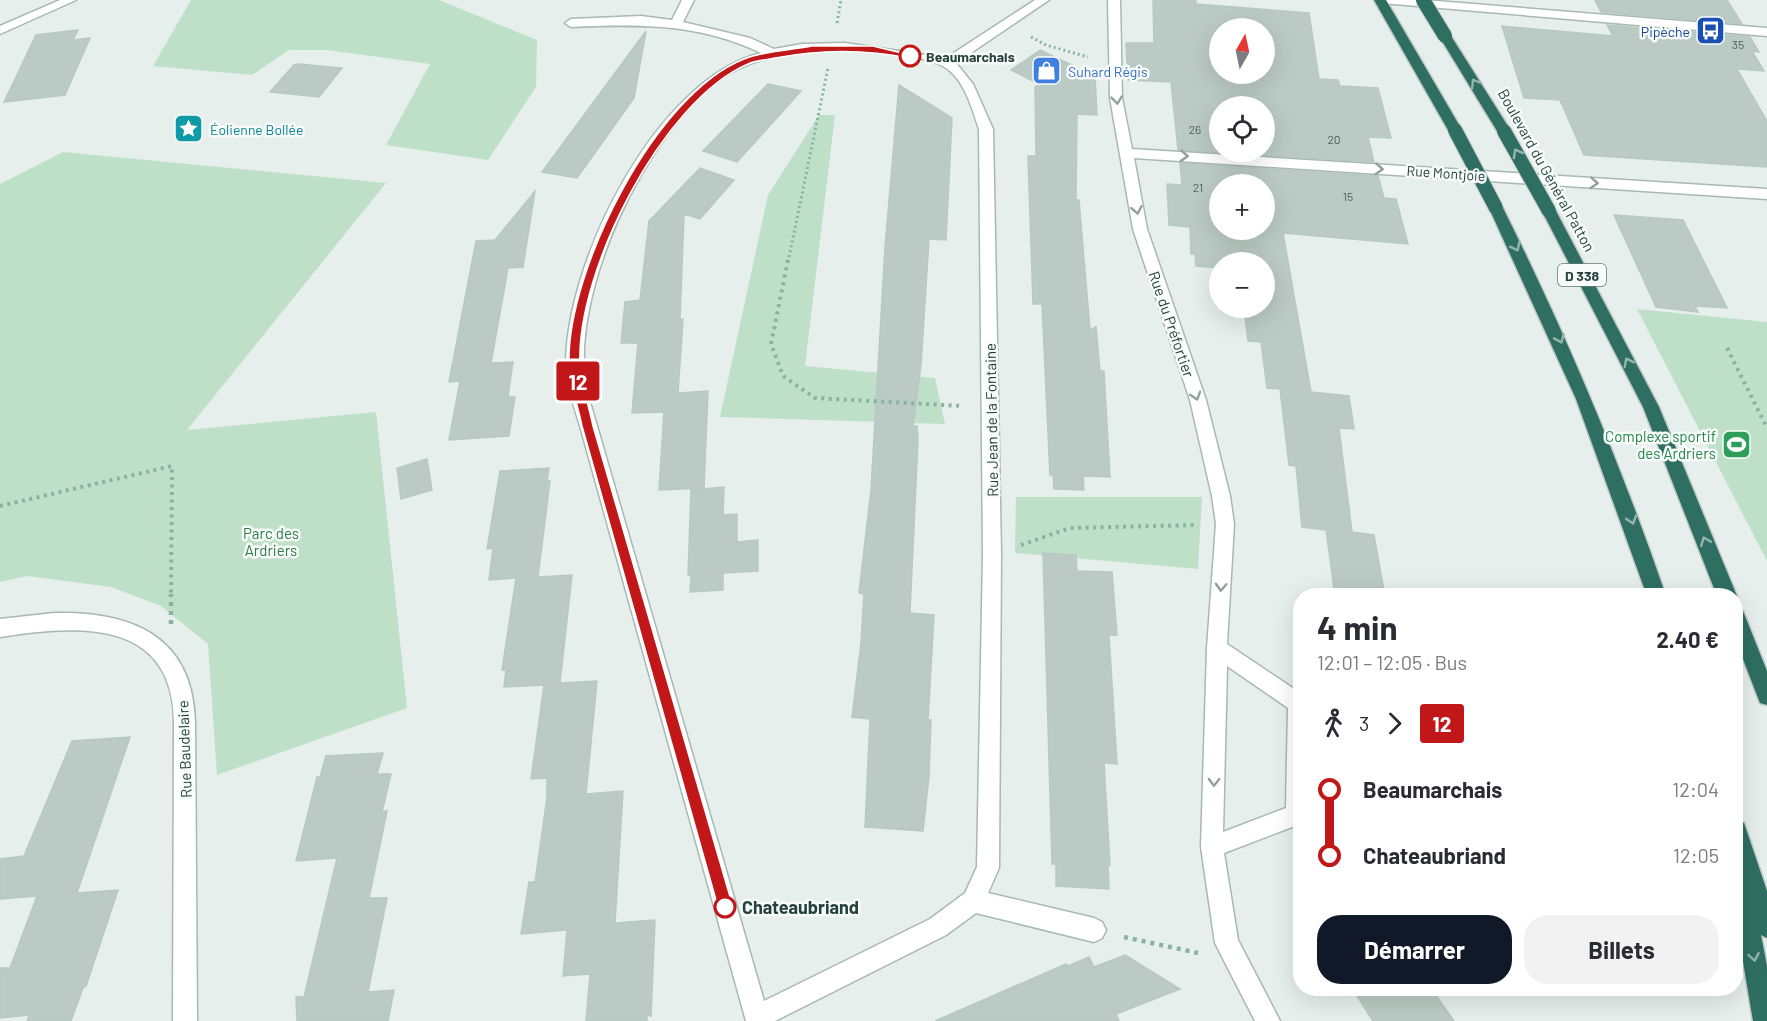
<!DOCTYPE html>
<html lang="fr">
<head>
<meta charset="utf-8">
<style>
	body { margin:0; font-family:Barlow,sans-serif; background:#f2f2f3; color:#2b2b33; height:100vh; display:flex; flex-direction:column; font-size:22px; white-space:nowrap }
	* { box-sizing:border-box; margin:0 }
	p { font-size:20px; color:#7c7c81 }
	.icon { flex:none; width:33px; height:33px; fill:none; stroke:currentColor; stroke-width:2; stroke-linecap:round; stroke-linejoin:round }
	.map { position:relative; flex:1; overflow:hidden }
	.details { position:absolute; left:1293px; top:588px; width:450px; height:408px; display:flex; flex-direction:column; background:#fff; border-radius:24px; box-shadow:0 6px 24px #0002 }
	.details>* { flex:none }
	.badge { padding:0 12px; border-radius:4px; font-size:21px; line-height:39px }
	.needle { width:39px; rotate:9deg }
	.buttons { position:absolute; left:1209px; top:18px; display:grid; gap:12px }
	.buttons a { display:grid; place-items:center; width:66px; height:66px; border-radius:50%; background:#fff; box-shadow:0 6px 24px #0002; font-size:30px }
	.map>.badge { position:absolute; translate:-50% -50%; box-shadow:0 0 0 3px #fff }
	.legs { display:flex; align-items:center; gap:9px; height:66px; padding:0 24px; font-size:20px }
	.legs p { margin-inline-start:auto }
	.summary { display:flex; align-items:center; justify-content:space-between; height:102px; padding:0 24px }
	h1 { font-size:33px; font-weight:700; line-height:45px }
	.cta { display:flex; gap:12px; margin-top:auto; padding:12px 24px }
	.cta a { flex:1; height:69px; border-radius:24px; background:#111827; color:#fff; font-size:24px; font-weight:700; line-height:69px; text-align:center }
	.cta a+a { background:#f2f2f3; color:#2b2b33 }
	ul { padding:0 24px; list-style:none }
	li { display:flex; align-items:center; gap:21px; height:66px; font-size:22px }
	li i { display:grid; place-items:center; width:9px; height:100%; margin:0 8px; background:currentColor }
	li i::after { content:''; width:15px; height:15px; margin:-8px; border:4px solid; border-radius:50%; background:#fff }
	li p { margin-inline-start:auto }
	li:first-child i { background:linear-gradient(#0000 50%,currentColor 0) }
	li:last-child i { background:linear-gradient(currentColor 50%,#0000 0) }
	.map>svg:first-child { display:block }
</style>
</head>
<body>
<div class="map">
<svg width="1767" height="1021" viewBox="0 0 1767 1021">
	<rect width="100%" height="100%" fill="#e6efeb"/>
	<g fill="#bfe0c8">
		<path d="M191,0H439L537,40L536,87L488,160L386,145L430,64L327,50H289L252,75L153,66Z"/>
		<path d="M819,115H835L805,366L935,378L945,424L720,417L768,195Z"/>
		<path d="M63,152L386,183L187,430L376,412L407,708L217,775L208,644L161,606L111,587L27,576L0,582V184Z"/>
		<path d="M1637,309L1767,322V561Z"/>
		<path d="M1016,497H1202L1198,569L1015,553Z"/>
	</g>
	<g fill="#bbcac4" stroke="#b8c9c2" stroke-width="1.5" fill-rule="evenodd">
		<path d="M1153,0H1196V4L1309,13L1319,79L1338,80L1340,86L1378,88L1391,138L1368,137L1374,162L1178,150L1171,82L1128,80L1126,43H1154ZM1220,28H1264V74H1220ZM1220,106H1264V152H1220Z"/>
		<path d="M1595,0H1727L1742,24L1601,12Z"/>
		<path d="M1607,25L1750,37L1759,52L1752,51L1764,71L1737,69L1767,121V167L1584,155L1560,100L1524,98L1502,26L1613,36Z"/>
		<path d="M78,30L73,40L90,38L65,95L4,102L36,35Z"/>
		<path d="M646,31L634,98L577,178L542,172Z"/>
		<path d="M1040,50L1095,76L1097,115L1077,114L1076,200H1079L1090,330L1096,327L1100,371H1104L1110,477L1083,476L1084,490L1054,489L1053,474L1050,475L1042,304H1033L1028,156H1036L1035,87L1039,84L1011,70Z"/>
		<path d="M297,64H299L342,68L319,97L270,92L294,65Z"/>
		<path d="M768,84L801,91L737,162L703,151Z"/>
		<path d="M899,85L952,118L946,240L929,239L921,365L913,426H917L918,438L910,613L934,615L928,720H931L929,776L923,831L865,827L870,719L852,717L861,643L864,594L859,593L871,490L885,247Z"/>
		<path d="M1180,163L1378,176L1384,198L1396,199L1408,244L1283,233L1311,392L1349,396L1354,429L1339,428L1352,532L1374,535L1385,596H1335L1326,530L1302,527L1296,466L1289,465L1280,389L1267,388L1261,342L1248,341L1244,308H1264V262H1220V268L1196,266L1195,254H1191L1190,227L1169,225L1167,184L1182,185ZM1220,184H1264V230H1220Z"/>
		<path d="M700,168L734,180L700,219L684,214L680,320L683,319L678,393L708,391L704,488L659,490L664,412L632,413L638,343H621L625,302L640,300L649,221Z"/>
		<path d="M535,191L523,267L508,268L491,363L513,362L508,397H515L509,436L449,440L460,381L449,382L476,241L495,240Z"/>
		<path d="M1614,215L1683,220L1727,308L1695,306L1698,312L1656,307Z"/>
		<path d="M427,459L432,490L401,499L397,468Z"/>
		<path d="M549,468L547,481H550L538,577L572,575L560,683L597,681L586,794L623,791L615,923L655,920L651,1016L647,1015V1021H586L590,974L563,976L567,930L521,934L529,882H535L547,797V778L531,779L544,685L504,687L506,670H502L516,578L489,580L493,548L487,549L500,471Z"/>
		<path d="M724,487L723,515L737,514V542L758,540V571L723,573V590L690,592L691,575H688L691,490Z"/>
		<path d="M1043,553L1076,555L1077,571L1112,572L1117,635H1109L1117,764L1104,763L1110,865L1108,864L1109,889L1056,886V864H1052Z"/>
		<path d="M130,737L77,893L118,890L86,986L83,988L71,1021H27L29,1015L0,1018V968H10L37,896L0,899V859L24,856L72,741Z"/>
		<path d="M383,753L377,774H391L382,812L387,811L369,898H387L368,992L394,990L388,1021H297L296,997H304L337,858L296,861L317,777H320L326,756Z"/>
		<path d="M1125,955L1180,989L1116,1014L1119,1021H935L1066,964L1068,966L1089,957L1094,967Z"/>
		<path d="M1352,988H1431L1454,1021H1373Z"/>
	</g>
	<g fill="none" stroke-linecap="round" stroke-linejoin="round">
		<defs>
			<g id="minor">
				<path d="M60,0H76L0,34V26Z"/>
				<path d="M682,0H694L683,22L750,38L774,49L802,44L845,43L946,58L1035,0H1049L956,63L973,84L993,129L1001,554L999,868L988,893L1094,918L1102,922L1106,930L1102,938L1094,942L976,913L946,935L775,1021H746L580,426C574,406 566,385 566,364C566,262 656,79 761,53C698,23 639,24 571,27L565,23L571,19L641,16L672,20ZM845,50C870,52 932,54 950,71C966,85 972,109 979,129L983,554L977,867L965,893L930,919L764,1001L588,395C564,302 647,126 727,75C762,54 805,50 845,50Z"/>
				<path d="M1108,0H1120L1122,98L1132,149L1767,189V199L1134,158L1147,229L1206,400L1230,496L1234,524L1227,644L1300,693V824L1224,853L1238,940L1280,1021H1255L1215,943L1201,847L1207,648L1216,524L1212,496L1190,400L1133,229L1110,98ZM1227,666L1288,708L1286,808L1223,832Z"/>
				<path d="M1376,0H1424L1767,28V36L1382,3Z"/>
				<path d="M54,613C130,611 193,635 195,722L197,1021H173L174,722C173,617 76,625 0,637V619Z"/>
			</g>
			<g id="highway">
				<path d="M1374,0H1386L1462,130L1460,133H1450L1448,130Z"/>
				<path d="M1445,32L1451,36L1511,131L1509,134H1499L1497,131L1439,36Z"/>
				<path d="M1496,203L1503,208C1566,334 1620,462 1666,596H1647L1576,399L1489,208Z"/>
				<path d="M1549,206L1556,211L1659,407L1737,596L1736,598V596H1717L1643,407L1542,211Z"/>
				<path d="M1736,608L1743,611L1767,671V705L1760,703L1736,641Z"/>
				<path d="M1736,820L1744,823L1767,891V938L1761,935L1767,966V1021H1753L1736,920Z"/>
			</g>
		</defs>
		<use href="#minor" stroke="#a8b8b2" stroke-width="3"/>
		<use href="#highway" stroke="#c2cac8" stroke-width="3"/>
		<g stroke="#86b3a5" stroke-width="3" stroke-dasharray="2 3" stroke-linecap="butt">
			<path d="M837,23L841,0"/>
			<path d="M1031,37L1046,45L1088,57"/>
			<path d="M788,262L828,68"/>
		</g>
		<g stroke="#86b3a5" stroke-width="4" stroke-dasharray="3 4.5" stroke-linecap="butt">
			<path d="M788,260L771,344L783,376L815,398L963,406"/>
			<path d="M1727,348L1767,428"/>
			<path d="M0,506L172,466L171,595"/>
			<path d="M1021,545L1070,528L1197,525"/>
		</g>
		<g stroke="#86b3a5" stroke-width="4.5" stroke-dasharray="4 5" stroke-linecap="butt">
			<path d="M171,624V594"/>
			<path d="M1124,937L1198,953"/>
		</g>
		<use href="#minor" fill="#fff" fill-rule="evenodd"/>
		<use href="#highway" fill="#2f6f62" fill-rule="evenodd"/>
		<defs>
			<g id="highway-bridge">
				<path d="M1423,0L1445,36"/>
				<path d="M1455,130L1496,208"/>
				<path d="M1504,131L1549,211"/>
			</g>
		</defs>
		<use href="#highway-bridge" stroke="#c2cac8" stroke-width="16" stroke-linecap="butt"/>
		<use href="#highway-bridge" stroke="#2f6f62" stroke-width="14"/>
	</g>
	<defs><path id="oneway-chevron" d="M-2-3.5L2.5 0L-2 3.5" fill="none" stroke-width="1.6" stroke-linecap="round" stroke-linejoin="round" transform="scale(1.5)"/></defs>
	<g stroke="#93b5ae">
		<use href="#oneway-chevron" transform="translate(1475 83) rotate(-122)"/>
		<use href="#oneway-chevron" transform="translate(1517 153) rotate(-119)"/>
		<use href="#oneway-chevron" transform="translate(1516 247) rotate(63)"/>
		<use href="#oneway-chevron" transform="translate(1560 339) rotate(66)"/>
		<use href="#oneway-chevron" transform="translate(1628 362) rotate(-117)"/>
		<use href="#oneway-chevron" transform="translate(1632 520) rotate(72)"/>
		<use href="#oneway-chevron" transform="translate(1705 541) rotate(-112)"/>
		<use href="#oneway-chevron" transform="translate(1754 957) rotate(80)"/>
	</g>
	<g stroke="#92a09c">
		<use href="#oneway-chevron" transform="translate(1117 100) rotate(84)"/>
		<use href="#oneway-chevron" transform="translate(1184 156) rotate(4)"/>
		<use href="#oneway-chevron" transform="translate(1379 169) rotate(4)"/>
		<use href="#oneway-chevron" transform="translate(1594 183) rotate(4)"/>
		<use href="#oneway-chevron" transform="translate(1137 210) rotate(79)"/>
		<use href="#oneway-chevron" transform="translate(1196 396) rotate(73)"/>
		<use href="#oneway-chevron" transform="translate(1221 587) rotate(93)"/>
		<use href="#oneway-chevron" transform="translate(1214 782) rotate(91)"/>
	</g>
	<path fill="#c11718" stroke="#fff" stroke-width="1.5" d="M812,46H873L914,56L910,58C864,49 821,49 775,58C767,60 756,60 748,64C662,101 576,272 580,364C581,384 589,406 593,426L733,907L731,912L725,915L720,912L718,907L582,426C578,406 570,384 569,363C567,271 655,94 744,59C765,51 790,50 812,46Z"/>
	<defs>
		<symbol id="bus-square" viewBox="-11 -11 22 22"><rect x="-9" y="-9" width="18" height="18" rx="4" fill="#1a4fb4" stroke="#f7fbf9"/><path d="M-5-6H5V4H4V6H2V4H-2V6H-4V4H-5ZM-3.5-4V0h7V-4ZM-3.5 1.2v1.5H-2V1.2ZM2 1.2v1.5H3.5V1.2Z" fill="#fff"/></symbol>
		<symbol id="shop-square" viewBox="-11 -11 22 22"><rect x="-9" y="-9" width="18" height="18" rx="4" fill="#3f7fe0" stroke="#f7fbf9"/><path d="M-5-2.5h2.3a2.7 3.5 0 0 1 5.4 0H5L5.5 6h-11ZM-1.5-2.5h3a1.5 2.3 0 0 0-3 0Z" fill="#fff"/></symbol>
		<symbol id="sight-square" viewBox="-11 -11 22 22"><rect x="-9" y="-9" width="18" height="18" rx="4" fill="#0f9aa8" stroke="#f7fbf9"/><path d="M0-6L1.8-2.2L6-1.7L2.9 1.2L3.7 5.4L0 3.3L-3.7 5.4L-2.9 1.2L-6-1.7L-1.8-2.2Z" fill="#fff"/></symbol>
		<symbol id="stadium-square" viewBox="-11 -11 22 22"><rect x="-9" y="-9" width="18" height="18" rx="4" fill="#2e9e5b" stroke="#f7fbf9"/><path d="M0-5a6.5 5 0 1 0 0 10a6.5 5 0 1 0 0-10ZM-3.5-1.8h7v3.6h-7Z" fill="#fff"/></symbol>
	</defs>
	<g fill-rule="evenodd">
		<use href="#bus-square" x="1694" y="14" width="33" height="33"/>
		<use href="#shop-square" x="1030" y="54" width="33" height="33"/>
		<use href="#sight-square" x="172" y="112" width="33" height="33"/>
		<use href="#stadium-square" x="1720" y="428" width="33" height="33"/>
	</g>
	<g fill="#fff" stroke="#c11718" stroke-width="3">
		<circle cx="910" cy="56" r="10"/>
		<circle cx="725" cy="907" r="10"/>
	</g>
	<g text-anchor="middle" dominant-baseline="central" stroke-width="5" stroke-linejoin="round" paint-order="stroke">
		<g font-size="12" fill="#4a645c">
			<text x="1738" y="44">35</text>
			<text x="1195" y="129">26</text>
			<text x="1334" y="139">20</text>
			<text x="1198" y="187">21</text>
			<text x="1348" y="196">15</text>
		</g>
		<g font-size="14" fill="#164399" stroke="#f7fbf9" text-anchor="end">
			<text x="1690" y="31">Pipèche</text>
		</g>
		<g font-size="14" font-weight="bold" fill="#24423a" stroke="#f7fbf9" text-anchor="start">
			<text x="926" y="56">Beaumarchais</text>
		</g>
		<g font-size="14" fill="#366cbe" stroke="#f7fbf9" text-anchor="start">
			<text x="1068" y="71">Suhard Régis</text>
		</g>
		<g font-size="14" fill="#0d838f" stroke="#f7fbf9" text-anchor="start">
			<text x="210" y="129">Éolienne Bollée</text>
		</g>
		<g font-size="14" fill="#24423a" stroke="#f7fbf9">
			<text transform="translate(1446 173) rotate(4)">Rue Montjoie</text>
		</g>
		<rect fill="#f7fbf9" stroke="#637a73" stroke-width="1.5" x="1558" y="264" width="48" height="22" rx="4.5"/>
		<g font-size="14" font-weight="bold" fill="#24423a">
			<text x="1582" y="275">D 338</text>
		</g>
		<g font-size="15" fill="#24423a" stroke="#f7fbf9">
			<text transform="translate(1547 170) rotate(61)">Boulevard du Général Patton</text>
			<text transform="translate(1172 324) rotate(71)">Rue du Préfortier</text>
			<text transform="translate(991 420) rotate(-91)">Rue Jean de la Fontaine</text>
			<text transform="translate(184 749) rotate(-92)">Rue Baudelaire</text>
		</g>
		<g font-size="15" fill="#27864d" stroke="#f7fbf9" text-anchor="end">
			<text x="1716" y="436">Complexe sportif<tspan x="1716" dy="17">des Ardriers</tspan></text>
		</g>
		<g font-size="15" fill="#2d7a4b" stroke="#f7fbf9">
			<text x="271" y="533">Parc des<tspan x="271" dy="17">Ardriers</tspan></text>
		</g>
		<g font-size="18" font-weight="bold" fill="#24423a" stroke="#f7fbf9" text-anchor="start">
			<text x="742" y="907">Chateaubriand</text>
		</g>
	</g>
</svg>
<div class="buttons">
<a><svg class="needle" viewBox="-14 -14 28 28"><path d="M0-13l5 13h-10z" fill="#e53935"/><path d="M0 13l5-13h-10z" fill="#7c7c81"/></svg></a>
<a><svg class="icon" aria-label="locate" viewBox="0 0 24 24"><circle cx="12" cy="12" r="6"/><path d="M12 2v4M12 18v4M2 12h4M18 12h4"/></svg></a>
<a>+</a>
<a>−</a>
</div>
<b class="badge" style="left:578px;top:381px;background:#c11718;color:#fff">12</b>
<section class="details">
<div class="summary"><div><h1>4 min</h1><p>12:01 – 12:05 · Bus</p></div><b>2.40 €</b></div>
<div class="legs"><svg class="icon" aria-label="walk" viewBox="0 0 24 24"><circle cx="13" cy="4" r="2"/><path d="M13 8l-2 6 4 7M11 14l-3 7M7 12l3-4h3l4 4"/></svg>3<svg class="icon" aria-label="forward" viewBox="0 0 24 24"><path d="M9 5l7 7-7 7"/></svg><b class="badge" style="background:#c11718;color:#fff">12</b></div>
<ul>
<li><i style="color:#c11718"></i><b>Beaumarchais</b><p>12:04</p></li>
<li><i style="color:#c11718"></i><b>Chateaubriand</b><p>12:05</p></li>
</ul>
<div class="cta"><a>Démarrer</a><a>Billets</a></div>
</section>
</div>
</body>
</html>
